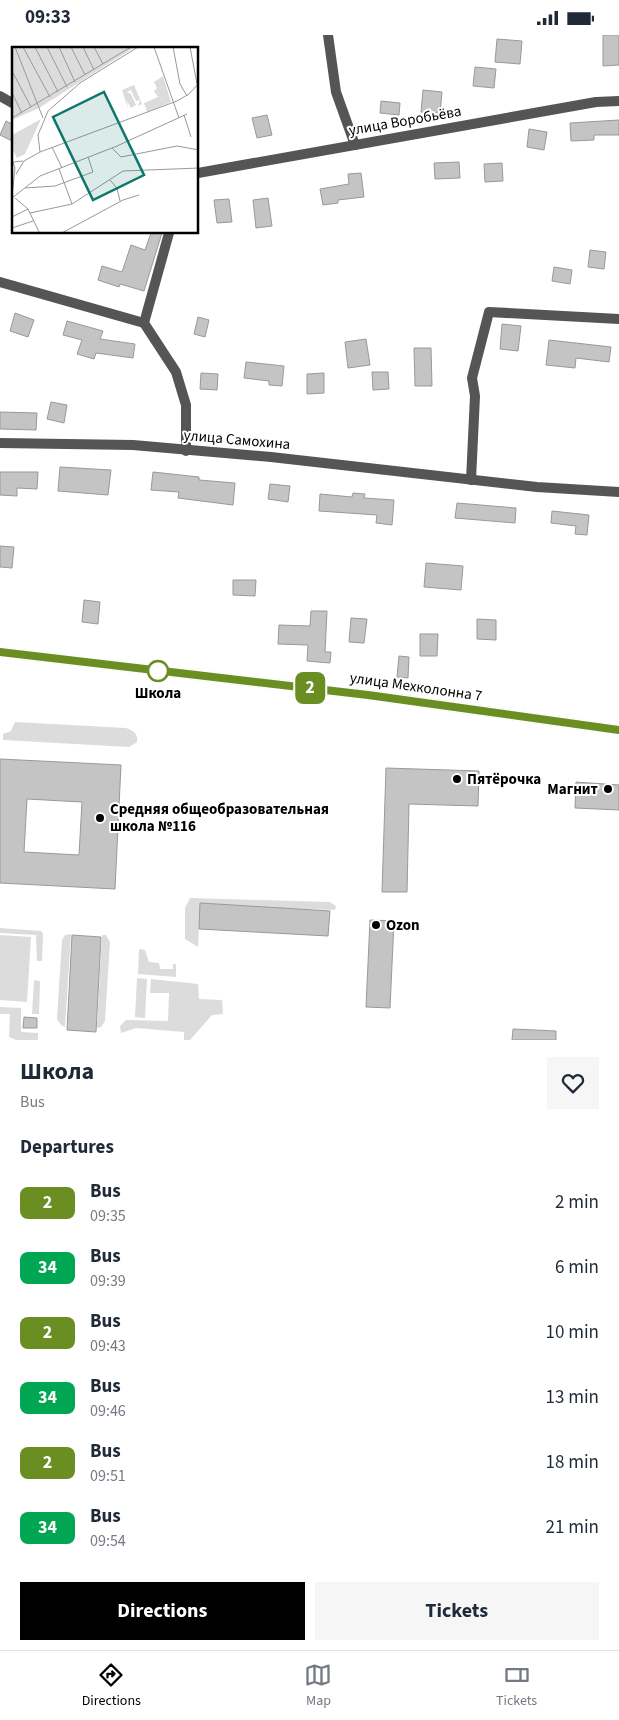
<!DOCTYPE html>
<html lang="en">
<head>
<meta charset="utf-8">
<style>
	body { margin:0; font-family:"Source Sans 3",sans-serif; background:#f6f6f7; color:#1f2937; height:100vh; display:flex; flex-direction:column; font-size:19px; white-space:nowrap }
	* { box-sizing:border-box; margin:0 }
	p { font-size:16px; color:#747a83 }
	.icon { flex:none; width:28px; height:28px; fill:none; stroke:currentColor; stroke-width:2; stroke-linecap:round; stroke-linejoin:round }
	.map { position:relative; height:1005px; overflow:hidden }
	.side { display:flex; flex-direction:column; background:#fff; flex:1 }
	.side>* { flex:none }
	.badge { padding:0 10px; border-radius:8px; font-size:18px; line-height:32px }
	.map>.badge { position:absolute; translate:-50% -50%; box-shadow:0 0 0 2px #fff }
	h2 { padding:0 20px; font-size:19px; line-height:45px }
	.round { display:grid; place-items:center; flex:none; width:52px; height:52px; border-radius:0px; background:#f6f6f7 }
	.head { display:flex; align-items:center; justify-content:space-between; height:85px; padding:0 20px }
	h1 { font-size:24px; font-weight:700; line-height:38px }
	.primary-button { display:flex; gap:10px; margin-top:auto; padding:10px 20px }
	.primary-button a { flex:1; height:58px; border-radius:0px; background:#000; color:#fff; font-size:20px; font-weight:700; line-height:58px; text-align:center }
	.primary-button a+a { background:#f6f6f7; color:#1f2937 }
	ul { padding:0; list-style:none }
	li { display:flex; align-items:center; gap:15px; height:65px; padding:0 20px }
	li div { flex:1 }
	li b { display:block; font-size:19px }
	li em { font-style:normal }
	li .badge { min-width:55px; font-weight:700; text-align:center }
	.status { display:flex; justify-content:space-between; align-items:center; height:35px; padding:0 25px; background:#fff; direction:ltr }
	.status svg { height:14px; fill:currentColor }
	.tab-bar { display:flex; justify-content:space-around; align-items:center; height:70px; border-top:1px solid #e0e1e3; background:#fff; font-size:14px; color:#747a83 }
	.tab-bar a { display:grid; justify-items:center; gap:2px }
	.tab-bar .current { color:#000 }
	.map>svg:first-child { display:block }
</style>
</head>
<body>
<div class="status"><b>09:33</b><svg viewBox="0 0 49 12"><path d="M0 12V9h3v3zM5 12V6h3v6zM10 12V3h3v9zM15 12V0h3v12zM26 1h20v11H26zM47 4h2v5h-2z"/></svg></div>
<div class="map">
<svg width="619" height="1005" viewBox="0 0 619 1005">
	<rect width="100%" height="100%" fill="#fff"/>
	<g fill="#dcdcdc">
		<path d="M15,687L126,693C134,696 138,698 137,707L129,712L3,705V699L11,696Z"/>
		<path d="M190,863L330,867L336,871L335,875L200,871L198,912L185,904V873Z"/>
		<path d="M0,893L41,896L43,899L42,926H37L36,900L0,898Z"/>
		<path d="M71,899L65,992L61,990L57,984L62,905L65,900Z"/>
		<path d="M0,900L31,902L27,967L0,965Z"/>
		<path d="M102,900H106L110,907L105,986L101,992L97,993Z"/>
		<path d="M140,914L145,915L149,927L159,928L160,934H173V929H176V942L138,939L139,915Z"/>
		<path d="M137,943L147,944L145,983L135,982Z"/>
		<path d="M151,944L198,949L199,964L222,965L223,979L212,980L190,1005H184V997L136,993L121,998L120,991L126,985L168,986L169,958H150Z"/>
		<path d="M34,945L40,946L39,979H32Z"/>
		<path d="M0,972L21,973V997L38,998V1005H16L9,1002L10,979H0Z"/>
	</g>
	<g fill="#c4c4c4" stroke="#999" fill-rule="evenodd">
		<path d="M603,0H619V30L603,31Z"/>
		<path d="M497,4L522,6L520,29L495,27Z"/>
		<path d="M475,32L496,34L494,53L473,51Z"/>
		<path d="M423,55L442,57L440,78L421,77Z"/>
		<path d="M381,66L400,68L399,80L380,78Z"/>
		<path d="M267,80L272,100L257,103L252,83Z"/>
		<path d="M619,85V100H594V105L571,106L570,88Z"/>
		<path d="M6,86L14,90V107L0,100Z"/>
		<path d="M529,94L547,97L544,115L527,112Z"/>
		<path d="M459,127L460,143L435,144L434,128Z"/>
		<path d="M502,128L503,146L485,147L484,129Z"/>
		<path d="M361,138L364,162L338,165V168L323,170L320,154L349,149L348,139Z"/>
		<path d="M268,163L272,191L256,193L253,165Z"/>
		<path d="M229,164L232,187L217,188L214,165Z"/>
		<path d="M151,198H162L144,256L120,249L119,252L98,245L102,231L122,237L131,210L145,215Z"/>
		<path d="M590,215L606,217L604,234L588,232Z"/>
		<path d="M554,232L572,235L570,249L552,246Z"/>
		<path d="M15,278L34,285L28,302L10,296Z"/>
		<path d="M198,282L209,285L205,302L194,299Z"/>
		<path d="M67,286L103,296L100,304L135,309L133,323L96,318L94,324L77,319L82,305L63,300Z"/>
		<path d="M502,289L521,291L518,316L500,314Z"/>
		<path d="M366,304L370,330L348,333L345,307Z"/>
		<path d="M549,305L611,312L609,327L576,323L575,333L546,330Z"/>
		<path d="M414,313H431L432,351H415Z"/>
		<path d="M246,327L284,331L282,351L269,350V346L244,343Z"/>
		<path d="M372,337H388L389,354L373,355Z"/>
		<path d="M201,338L218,339L217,355L200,354Z"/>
		<path d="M324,338V358L307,359V339Z"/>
		<path d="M51,367L67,370L64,388L47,384Z"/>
		<path d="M0,377L37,378L36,395L0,394Z"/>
		<path d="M60,432L111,435L108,460L58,456Z"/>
		<path d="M0,437H38L37,454L17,453V461L0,460Z"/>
		<path d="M153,437L199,442V445L235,448L233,470L178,463L179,457L151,455Z"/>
		<path d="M270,449L290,451L288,467L268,464Z"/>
		<path d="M353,458L365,459L364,463L394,465L392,490L376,488L377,480L319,476L320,459L352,462Z"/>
		<path d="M457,468L516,473L515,488L455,483Z"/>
		<path d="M552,476L589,480L587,500L575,499L576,491L551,488Z"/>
		<path d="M0,511L14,512L12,533L0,532Z"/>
		<path d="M426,528L463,531L461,555L424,552Z"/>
		<path d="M233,545H256L255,561L233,560Z"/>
		<path d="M84,565L100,567L98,589L82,587Z"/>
		<path d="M311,576H327L325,617H331L330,628L307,626L308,610L278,609L279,590L310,591Z"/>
		<path d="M351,583L367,584L364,608L349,607Z"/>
		<path d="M477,584L496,585V605L477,604Z"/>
		<path d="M420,599H438L437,621H420Z"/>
		<path d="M399,621L409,622L408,643L397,642Z"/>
		<path d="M0,724L121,730L115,854L0,848ZM27,764L82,767L79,820L24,817Z"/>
		<path d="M386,733L479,736L478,771L409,769L407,857H382Z"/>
		<path d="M576,747L619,750V775L575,773Z"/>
		<path d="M200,868L330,876L328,901L199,894Z"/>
		<path d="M370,885L394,886L390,973L366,972Z"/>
		<path d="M72,900L101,902L96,997L67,995Z"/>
		<path d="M24,982L37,983V993H23Z"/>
		<path d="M513,994L556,996V1005H512Z"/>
	</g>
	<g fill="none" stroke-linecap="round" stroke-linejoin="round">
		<g stroke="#555" stroke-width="10">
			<path d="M328,0L336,57L355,110"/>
			<path d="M0,61L14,69"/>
			<path d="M198,138L596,67L619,66"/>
			<path d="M0,247L144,288L176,337L186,370V416"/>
			<path d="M144,288L169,198"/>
			<path d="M0,408L133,410L271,422L537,452L619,457"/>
			<path d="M471,445L475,361L472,343L489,277L619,284"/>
		</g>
		<path stroke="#555" stroke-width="10" d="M0,617L368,660L619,695"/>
	</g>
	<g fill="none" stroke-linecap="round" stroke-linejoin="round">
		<defs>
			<path id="line" d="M0,617L368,660L619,695"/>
		</defs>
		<use href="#line" stroke="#fff" stroke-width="11"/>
		<use href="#line" stroke="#6b8e23" stroke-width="8"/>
	</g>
	<circle fill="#fff" stroke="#6b8e23" stroke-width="2.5" cx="158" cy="636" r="10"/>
	<g fill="#000" stroke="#fff" stroke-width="2">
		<circle cx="457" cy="744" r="5"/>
		<circle cx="608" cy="754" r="5"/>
		<circle cx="100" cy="783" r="5"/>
		<circle cx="376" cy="890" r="5"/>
	</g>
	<g text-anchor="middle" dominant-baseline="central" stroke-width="4" stroke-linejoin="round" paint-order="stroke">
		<g font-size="15" fill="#000" stroke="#fff">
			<text transform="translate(405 86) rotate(-10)">улица Воробьёва</text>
			<text transform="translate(237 405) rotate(5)">улица Самохина</text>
			<text transform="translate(416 652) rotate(8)">улица Мехколонна 7</text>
		</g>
		<g font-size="15" font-weight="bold" fill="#000" stroke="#fff">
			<text x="158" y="658">Школа</text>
		</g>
		<g font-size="15" font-weight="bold" fill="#000" stroke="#fff" text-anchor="start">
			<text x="467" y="744">Пятёрочка</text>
			<text x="598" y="754" text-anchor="end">Магнит</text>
			<text x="110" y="774">Средняя общеобразовательная<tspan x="110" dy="17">школа №116</tspan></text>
			<text x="386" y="890">Ozon</text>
		</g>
	</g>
	<g transform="translate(12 12)">
		<rect width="186" height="186" fill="#fff"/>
		<path d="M0,0H123L27,61L0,73ZM151,29L159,55L135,65L132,56L146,50L142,44L145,41L142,35ZM122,38L130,57L126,59L128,53L124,54L119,43L115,45L119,47L124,58L119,61L115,54L116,61L110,43ZM29,72L13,107L5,111L0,101V88Z" fill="#dcdcdc"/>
		<path fill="none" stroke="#999" stroke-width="1" d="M3,0L31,71M11,0L38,50M23,0L46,45M35,0L55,40M47,0L63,35M59,0L73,28M71,0L82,23M82,0L91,17M142,0L167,71M161,0L168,37L175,49M178,0L185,37M0,24L19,60M0,46L10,66M172,68L179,90M0,71L119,0M40,100L50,121M100,101L109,110L165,99L187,103M28,105L26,88L36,64L68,36L126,0M3,121L1,115L11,114M47,122L60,157M4,127L12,114L28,105L165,54L177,47L187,36M98,133L105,141L108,154M13,141L43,139L81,125L76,110M0,149L3,121M0,151L28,129L105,99L175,67M3,151L16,162L28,187M18,166L60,157L111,124L187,121M0,170L16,162M0,181L21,174M48,187L111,153L127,148"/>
		<path fill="#0f766e" fill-opacity="0.15" stroke="#0f766e" stroke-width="2.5" d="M92,45L132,128L81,153L41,70Z"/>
		<rect width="186" height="186" fill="none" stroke="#000" stroke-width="2.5"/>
	</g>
</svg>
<b class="badge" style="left:310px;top:653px;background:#6b8e23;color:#fff">2</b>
</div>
<section class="side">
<div class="head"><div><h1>Школа</h1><p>Bus</p></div><a class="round"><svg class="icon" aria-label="heart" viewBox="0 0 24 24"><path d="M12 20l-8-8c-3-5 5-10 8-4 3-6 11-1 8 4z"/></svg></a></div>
<h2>Departures</h2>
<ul>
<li><span class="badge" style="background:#6b8e23;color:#fff">2</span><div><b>Bus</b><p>09:35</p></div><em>2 min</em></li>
<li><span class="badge" style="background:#00a651;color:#fff">34</span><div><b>Bus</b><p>09:39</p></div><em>6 min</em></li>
<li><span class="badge" style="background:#6b8e23;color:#fff">2</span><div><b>Bus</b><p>09:43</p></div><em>10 min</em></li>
<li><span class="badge" style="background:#00a651;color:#fff">34</span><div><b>Bus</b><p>09:46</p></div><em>13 min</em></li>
<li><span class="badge" style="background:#6b8e23;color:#fff">2</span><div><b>Bus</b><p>09:51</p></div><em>18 min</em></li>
<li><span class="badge" style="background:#00a651;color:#fff">34</span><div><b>Bus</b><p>09:54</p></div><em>21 min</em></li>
</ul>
<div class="primary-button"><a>Directions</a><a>Tickets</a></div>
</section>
<nav class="tab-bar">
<a class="current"><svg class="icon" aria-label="directions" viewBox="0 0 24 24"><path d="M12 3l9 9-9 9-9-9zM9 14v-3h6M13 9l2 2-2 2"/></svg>Directions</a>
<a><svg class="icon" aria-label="map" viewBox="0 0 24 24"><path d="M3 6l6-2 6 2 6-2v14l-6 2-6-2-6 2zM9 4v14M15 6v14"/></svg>Map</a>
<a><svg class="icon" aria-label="tickets" viewBox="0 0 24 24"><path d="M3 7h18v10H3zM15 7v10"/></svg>Tickets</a>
</nav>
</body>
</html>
